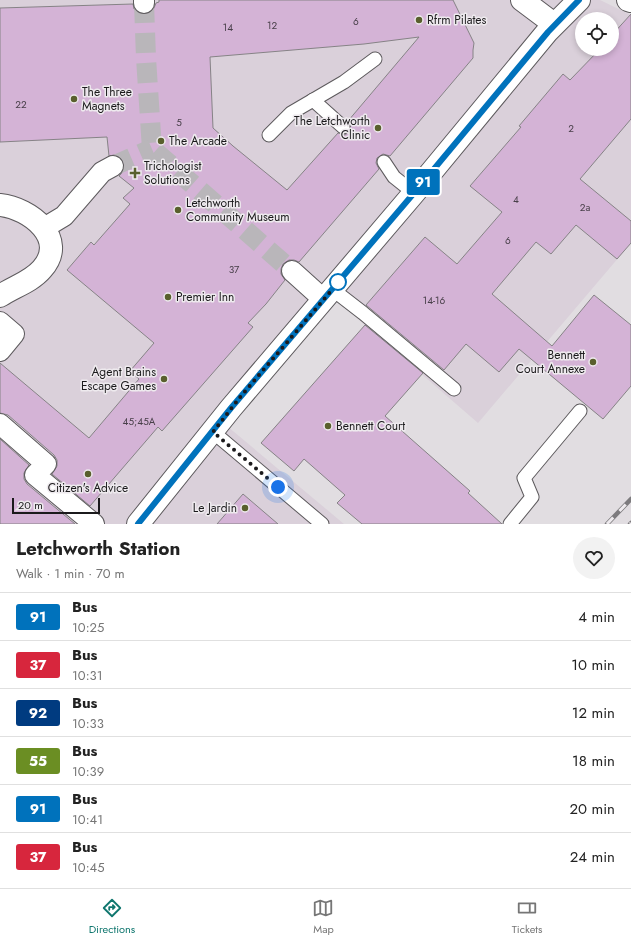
<!DOCTYPE html>
<html lang="en">
<head>
<meta charset="utf-8">
<style>
	body { margin:0; font-family:Jost,sans-serif; background:#f2f2f2; color:#222; height:100vh; display:flex; flex-direction:column; font-size:15px; white-space:nowrap }
	* { box-sizing:border-box; margin:0 }
	p { font-size:13px; color:#767676 }
	.icon { flex:none; width:22px; height:22px; fill:none; stroke:currentColor; stroke-width:2; stroke-linecap:round; stroke-linejoin:round }
	.map { position:relative; height:524px; overflow:hidden }
	.side { display:flex; flex-direction:column; background:#fff; flex:1 }
	.side>* { flex:none }
	.badge { padding:0 8px; border-radius:3px; font-size:14px; line-height:26px }
	.buttons { position:absolute; left:575px; top:12px; display:grid; gap:8px }
	.buttons a { display:grid; place-items:center; width:44px; height:44px; border-radius:50%; background:#fff; box-shadow:0 2px 6px #0003; font-size:20px }
	.scale { position:absolute; left:12px; bottom:10px; width:88px; box-sizing:border-box; padding-left:4px; border:2px solid #1b1a1c; border-top:0; font-size:11px; line-height:14px; white-space:nowrap; color:#1b1a1c; -webkit-text-stroke:3px #eeeaee; paint-order:stroke }
	.you { position:absolute; width:20px; height:20px; margin:-10px; border:3px solid #fff; border-radius:50%; background:#1a73e8; box-shadow:0 0 0 6px #1a73e833 }
	.map>.badge { position:absolute; translate:-50% -50%; box-shadow:0 0 0 2px #fff }
	.round { display:grid; place-items:center; flex:none; width:42px; height:42px; border-radius:21px; background:#f2f2f2 }
	.overview { display:flex; align-items:center; justify-content:space-between; height:68px; padding:0 16px }
	h1 { font-size:19px; font-weight:700; line-height:30px }
	ul { padding:0; list-style:none }
	li { display:flex; align-items:center; gap:12px; height:48px; padding:0 16px; border-top:1px solid #e0e0e0 }
	li div { flex:1 }
	li b { display:block; font-size:15px }
	li em { font-style:normal }
	li .badge { min-width:44px; font-weight:700; text-align:center }
	.dock { display:flex; justify-content:space-around; align-items:center; height:56px; border-top:1px solid #e0e0e0; background:#fff; font-size:11px; color:#767676 }
	.dock a { display:grid; justify-items:center; gap:2px }
	.dock .current { color:#0f766e }
	.map>svg:first-child { display:block }
</style>
</head>
<body>
<div class="map">
<svg width="631" height="524" viewBox="0 0 631 524">
	<rect width="100%" height="100%" fill="#e1dde1"/>
	<path fill="#dad0da" fill-rule="evenodd" d="M0,0H600L631,15V243L478,423L358,319L332,289L221,421L344,524H0ZM582,19H612V49H582Z"/>
	<g fill="#d4b3d6" stroke="#868386" fill-rule="evenodd">
		<path d="M159,0H453L474,43L473,50V58L390,156L383,154L377,158L376,163L379,169L299,262L294,260H289L283,264L281,269V274L285,280L266,304L248,323L253,327L162,431L158,427L90,506L52,474L57,466V460L54,455L8,415L0,413V363L89,438L139,379L130,371L154,343L67,270L91,242L94,245L130,204L123,198L134,188L119,176L123,172L124,167L123,161L119,156L114,155L109,156L107,137L0,142V8L133,4L134,9L138,13L144,14L150,13L154,8L156,3L159,2ZM419,37L348,121L351,125L349,132L345,135L338,133L287,190L233,146L213,128L210,57L364,44Z"/>
		<path d="M631,14V119L580,179L631,221V243L617,259L576,225L551,254L536,242L492,294L552,346L594,295L631,325V386L603,419L519,349L499,372L466,344L444,370L366,305L425,237L457,264L502,212L470,186L521,127L519,126L563,74L570,80L600,49H612V35Z"/>
		<path d="M365,325L423,373L385,416L470,491L468,493L502,524H362L337,503L345,495L304,459L294,471L261,443Z"/>
		<path d="M0,439L29,465L24,473V479L27,484L75,524H0Z"/>
		<path d="M243,494L278,524H217Z"/>
	</g>
	<g fill="none" stroke-linecap="round" stroke-linejoin="round">
		<g stroke="#b9b6ba" stroke-width="20" stroke-dasharray="20 10" stroke-linecap="butt">
			<path d="M144,3L146,58L152,149L292,271"/>
			<path d="M113,166L152,149"/>
		</g>
		<defs>
			<g id="service">
				<path d="M313,100L343,127"/>
				<path d="M269,135L291,113L344,82L375,59"/>
				<path d="M384,162L394,177L414,193"/>
				<path d="M332,289L363,313L454,389"/>
				<path d="M213,432L322,524"/>
				<path d="M510,524L532,497L524,478L580,411"/>
			</g>
			<g id="pedestrian">
				<path d="M144,0V3"/>
				<path d="M44,228L64,216L102,172L113,166"/>
				<path d="M292,271L323,299"/>
				<path d="M0,322L14,334L0,351"/>
				<path d="M0,424L46,464L35,475L94,524"/>
			</g>
			<g id="minor">
				<path d="M522,0L554,24"/>
				<path d="M628,0L631,1"/>
				<path d="M0,205C30,208 69,239 42,269C31,282 13,287 0,296"/>
			</g>
			<path id="tertiary" d="M138,524L231,408L414,193L547,32L579,0"/>
		</defs>
		<use href="#service" stroke="#5d5a5d" stroke-width="15"/>
		<use href="#pedestrian" stroke="#5d5a5d" stroke-width="22"/>
		<use href="#minor" stroke="#5d5a5d" stroke-width="24"/>
		<use href="#tertiary" stroke="#5d5a5d" stroke-width="24"/>
		<use href="#service" stroke="#fff" stroke-width="13"/>
		<use href="#pedestrian" stroke="#fff" stroke-width="20"/>
		<use href="#minor" stroke="#fff" stroke-width="22"/>
		<use href="#tertiary" stroke="#fff" stroke-width="22"/>
		<defs>
			<g id="rail">
				<path d="M607,524L631,499"/>
				<path d="M630,524L631,523"/>
			</g>
		</defs>
		<use href="#rail" stroke="#7d7b7e" stroke-width="4.5"/>
		<use href="#rail" stroke="#eeeaee" stroke-width="3" stroke-dasharray="9" stroke-linecap="butt"/>
	</g>
	<g fill="none" stroke-linecap="round" stroke-linejoin="round">
		<defs>
			<path id="line" d="M138,524L231,408L414,193L548,32L579,0"/>
		</defs>
		<use href="#line" stroke="#fff" stroke-width="9"/>
		<use href="#line" stroke="#0072bc" stroke-width="6"/>
		<path stroke="#1b1a1c" stroke-width="4" stroke-dasharray="0 7.2" d="M278,487L213,432L241,396L343,277L338,282"/>
	</g>
	<g fill="#595f2d" stroke="#eeeaee" stroke-width="1.5">
		<circle cx="419" cy="20" r="4"/>
		<circle cx="74" cy="99" r="4"/>
		<circle cx="378" cy="128" r="4"/>
		<circle cx="161" cy="141" r="4"/>
		<path d="M133 167h4v4h4v4h-4v4h-4v-4h-4v-4h4z"/>
		<circle cx="178" cy="210" r="4"/>
		<circle cx="168" cy="297" r="4"/>
		<circle cx="593" cy="362" r="4"/>
		<circle cx="164" cy="379" r="4"/>
		<circle cx="328" cy="426" r="4"/>
		<circle cx="88" cy="474" r="4"/>
		<circle cx="245" cy="508" r="4"/>
	</g>
	<circle fill="#fff" stroke="#0072bc" stroke-width="2" cx="338" cy="282" r="8"/>
	<g text-anchor="middle" dominant-baseline="central" stroke-width="3" stroke-linejoin="round" paint-order="stroke">
		<g font-size="10" fill="#49404a">
			<text x="356" y="21">6</text>
			<text x="272" y="25">12</text>
			<text x="228" y="27">14</text>
			<text x="21" y="104">22</text>
			<text x="179" y="122">5</text>
			<text x="571" y="128">2</text>
			<text x="516" y="199">4</text>
			<text x="585" y="207">2a</text>
			<text x="508" y="240">6</text>
			<text x="234" y="269">37</text>
			<text x="434" y="300">14-16</text>
			<text x="139" y="421">45;45A</text>
		</g>
		<g font-size="12" fill="#1b1a1c" stroke="#eeeaee" text-anchor="start">
			<text x="427" y="20">Rfrm Pilates</text>
			<text x="82" y="92">The Three<tspan x="82" dy="14">Magnets</tspan></text>
			<text x="370" y="121" text-anchor="end">The Letchworth<tspan x="370" dy="14">Clinic</tspan></text>
			<text x="169" y="141">The Arcade</text>
			<text x="144" y="166">Trichologist<tspan x="144" dy="14">Solutions</tspan></text>
			<text x="186" y="203">Letchworth<tspan x="186" dy="14">Community Museum</tspan></text>
			<text x="176" y="297">Premier Inn</text>
			<text x="585" y="355" text-anchor="end">Bennett<tspan x="585" dy="14">Court Annexe</tspan></text>
			<text x="156" y="372" text-anchor="end">Agent Brains<tspan x="156" dy="14">Escape Games</tspan></text>
			<text x="336" y="426">Bennett Court</text>
			<text x="88" y="488" text-anchor="middle">Citizen's Advice</text>
			<text x="237" y="508" text-anchor="end">Le Jardin</text>
		</g>
	</g>
</svg>
<div class="buttons">
<a><svg class="icon" aria-label="locate" viewBox="0 0 24 24"><circle cx="12" cy="12" r="6"/><path d="M12 2v4M12 18v4M2 12h4M18 12h4"/></svg></a>
</div>
<div class="scale">20 m</div>
<div class="you" style="left:278px;top:487px"></div>
<b class="badge" style="left:423px;top:182px;background:#0072bc;color:#fff">91</b>
</div>
<section class="side">
<div class="overview"><div><h1>Letchworth Station</h1><p>Walk · 1 min · 70 m</p></div><a class="round"><svg class="icon" aria-label="heart" viewBox="0 0 24 24"><path d="M12 20l-8-8c-3-5 5-10 8-4 3-6 11-1 8 4z"/></svg></a></div>
<ul>
<li><span class="badge" style="background:#0072bc;color:#fff">91</span><div><b>Bus</b><p>10:25</p></div><em>4 min</em></li>
<li><span class="badge" style="background:#d7263d;color:#fff">37</span><div><b>Bus</b><p>10:31</p></div><em>10 min</em></li>
<li><span class="badge" style="background:#003b80;color:#fff">92</span><div><b>Bus</b><p>10:33</p></div><em>12 min</em></li>
<li><span class="badge" style="background:#6b8e23;color:#fff">55</span><div><b>Bus</b><p>10:39</p></div><em>18 min</em></li>
<li><span class="badge" style="background:#0072bc;color:#fff">91</span><div><b>Bus</b><p>10:41</p></div><em>20 min</em></li>
<li><span class="badge" style="background:#d7263d;color:#fff">37</span><div><b>Bus</b><p>10:45</p></div><em>24 min</em></li>
</ul>
</section>
<nav class="dock">
<a class="current"><svg class="icon" aria-label="directions" viewBox="0 0 24 24"><path d="M12 3l9 9-9 9-9-9zM9 14v-3h6M13 9l2 2-2 2"/></svg>Directions</a>
<a><svg class="icon" aria-label="map" viewBox="0 0 24 24"><path d="M3 6l6-2 6 2 6-2v14l-6 2-6-2-6 2zM9 4v14M15 6v14"/></svg>Map</a>
<a><svg class="icon" aria-label="tickets" viewBox="0 0 24 24"><path d="M3 7h18v10H3zM15 7v10"/></svg>Tickets</a>
</nav>
</body>
</html>
